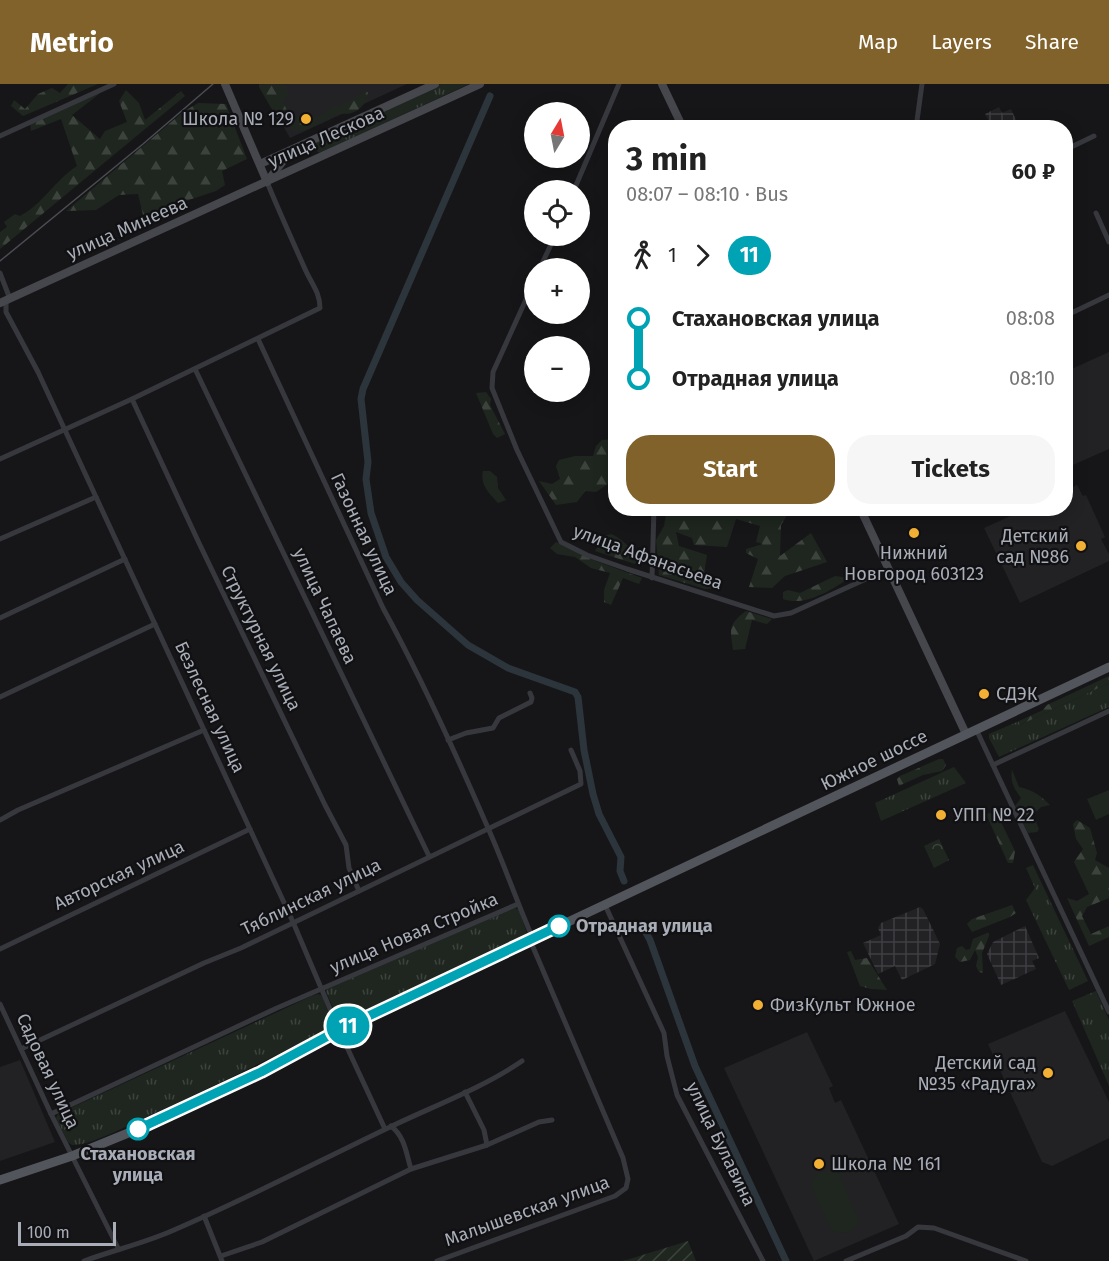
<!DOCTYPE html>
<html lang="en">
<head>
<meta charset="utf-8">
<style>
	body { margin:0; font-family:"Fira Sans",sans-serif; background:#f6f6f6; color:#222; height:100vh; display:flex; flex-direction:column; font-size:22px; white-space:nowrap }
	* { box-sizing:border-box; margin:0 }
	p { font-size:20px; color:#767676 }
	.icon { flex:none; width:33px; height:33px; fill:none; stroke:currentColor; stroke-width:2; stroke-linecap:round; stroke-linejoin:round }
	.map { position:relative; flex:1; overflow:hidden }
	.drawer { position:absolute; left:608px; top:36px; width:465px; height:396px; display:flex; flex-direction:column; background:#fff; border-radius:24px; box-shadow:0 3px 15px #0003 }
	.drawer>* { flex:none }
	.badge { padding:0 12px; border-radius:20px; font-size:21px; line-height:39px }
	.needle { width:39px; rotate:10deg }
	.controls { position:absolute; left:524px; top:18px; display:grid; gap:12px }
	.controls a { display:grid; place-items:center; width:66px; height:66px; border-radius:50%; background:#fff; box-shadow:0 3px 15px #0003; font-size:30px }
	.scale { position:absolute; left:18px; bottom:15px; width:98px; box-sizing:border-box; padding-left:6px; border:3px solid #a8adb8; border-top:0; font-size:16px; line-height:21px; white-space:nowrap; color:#a8adb8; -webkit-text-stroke:4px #111113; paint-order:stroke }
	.map>.badge { position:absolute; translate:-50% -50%; box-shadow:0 0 0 3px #fff }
	.legs { display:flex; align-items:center; gap:9px; height:66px; padding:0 18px; font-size:20px }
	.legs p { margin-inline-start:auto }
	.summary { display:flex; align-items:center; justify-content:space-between; height:102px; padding:0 18px }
	h1 { font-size:33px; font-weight:700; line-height:45px }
	.action { display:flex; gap:12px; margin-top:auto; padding:12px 18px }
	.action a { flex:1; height:69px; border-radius:24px; background:#80622a; color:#fff; font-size:24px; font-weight:700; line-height:69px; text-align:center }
	.action a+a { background:#f6f6f6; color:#222 }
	ul { padding:0 18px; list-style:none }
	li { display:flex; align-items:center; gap:21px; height:60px; font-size:22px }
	li i { display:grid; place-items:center; width:9px; height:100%; margin:0 8px; background:currentColor }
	li i::after { content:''; width:15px; height:15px; margin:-8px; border:4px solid; border-radius:50%; background:#fff }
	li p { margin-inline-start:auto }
	li:first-child i { background:linear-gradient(#0000 50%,currentColor 0) }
	li:last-child i { background:linear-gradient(currentColor 50%,#0000 0) }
	header { display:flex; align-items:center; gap:36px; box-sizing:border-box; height:84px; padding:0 30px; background:#80622a; color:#fff }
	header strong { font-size:28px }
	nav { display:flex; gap:33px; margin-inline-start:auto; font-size:21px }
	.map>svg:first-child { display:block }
</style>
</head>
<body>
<header>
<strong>Metrio</strong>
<nav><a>Map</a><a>Layers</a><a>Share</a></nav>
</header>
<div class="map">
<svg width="1109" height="1177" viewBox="0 0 1109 1177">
	<defs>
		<pattern id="industrial-grid" width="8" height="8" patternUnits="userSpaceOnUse" patternTransform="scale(1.5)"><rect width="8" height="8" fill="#222225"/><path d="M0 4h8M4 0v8" fill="none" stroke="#3f3f43"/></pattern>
		<pattern id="grass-tufts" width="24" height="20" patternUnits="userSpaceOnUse" patternTransform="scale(1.5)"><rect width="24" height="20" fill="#1e261f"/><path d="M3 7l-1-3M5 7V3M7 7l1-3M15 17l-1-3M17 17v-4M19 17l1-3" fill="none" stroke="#3c433d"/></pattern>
		<pattern id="forest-firs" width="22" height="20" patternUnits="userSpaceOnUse" patternTransform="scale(1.5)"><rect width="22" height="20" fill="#1e261f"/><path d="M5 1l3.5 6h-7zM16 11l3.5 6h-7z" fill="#3c433d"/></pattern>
		<pattern id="park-crowns" width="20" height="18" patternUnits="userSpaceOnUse" patternTransform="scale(1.5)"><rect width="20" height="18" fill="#1e261f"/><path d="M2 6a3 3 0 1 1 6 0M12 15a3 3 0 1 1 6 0" fill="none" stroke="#3c433d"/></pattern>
		<pattern id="garden-furrows" width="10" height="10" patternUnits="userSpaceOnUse" patternTransform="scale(1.5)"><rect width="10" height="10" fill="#1e261f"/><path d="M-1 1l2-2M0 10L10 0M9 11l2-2" fill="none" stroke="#3c433d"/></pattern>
	</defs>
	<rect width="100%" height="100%" fill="#161618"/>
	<g fill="#222225">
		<path d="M265,0H407L290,54L261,2Z"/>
		<path d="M1109,268V365L1066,384L1065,288Z"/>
		<path d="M1077,401L1083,412L1086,411L1105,453L1101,455L1109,470V477L1020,519L984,444L1026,425L1065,424V407Z"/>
		<path d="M1065,927L1109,1018V1054L1052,1082L1042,1078L988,960Z"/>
		<path d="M807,948L833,1002L829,1004L835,1019L841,1016L899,1140L814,1177L724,984Z"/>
		<path d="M20,976L55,1058L0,1077V983Z"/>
	</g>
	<g fill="url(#industrial-grid)">
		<path d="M999,23L1002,29L1011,25L1019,42L992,43L985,30Z"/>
		<path d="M920,823L923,825L940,860L935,880L902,896L895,882L878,890L863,859L881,851L878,844L881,839Z"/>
		<path d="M1025,842L1039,874L1032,877L1036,885L1001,901L987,870L993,858Z"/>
	</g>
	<g fill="url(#grass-tufts)">
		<path d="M441,0H469L320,69L315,66L314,60Z"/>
		<path d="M1109,599V623L999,673L989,654V650L1019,637L1020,641Z"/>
		<path d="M954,683L966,699L881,737L875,719Z"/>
		<path d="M1033,781L1088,897L1069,906L1026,816L1035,804L1026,784Z"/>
		<path d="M515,824L519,826L527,850L346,935L337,932L326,908L327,905Z"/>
		<path d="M1096,907L1109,936V1002L1072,917Z"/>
		<path d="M319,910L322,912L332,938L331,942L326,946C266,977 205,1006 144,1034C127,1042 89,1062 72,1061L68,1058L56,1034L58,1030L314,911Z"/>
	</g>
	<g fill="url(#forest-firs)">
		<path d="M68,0H98L23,32L11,22L14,16L25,25L38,10L52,4L60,9Z"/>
		<path d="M259,0L284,2L288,9L283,17L287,27L293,30L299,38L325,30L335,22L340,23C347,15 359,15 364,8H368C367,22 354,33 340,29L302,47L292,46L289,39L281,41L259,3Z"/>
		<path d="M126,6L139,19L145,36L181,7L185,12L0,165V148L7,143L4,138L15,130L20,132C43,120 55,96 77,82L61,35L31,47L30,39L98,9L99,10L72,31L100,55L105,47L127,38L119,17Z"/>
		<path d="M198,19L226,20L247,75L222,87L225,101L216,107L143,131L138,110L119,111L96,126L66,127L183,28Z"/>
		<path d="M486,308L491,315L490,321L505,350L497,354L493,350L476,309Z"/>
		<path d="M615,355V398L608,400L596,408L585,407L577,418L556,421L539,397L552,400L560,395L556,382L559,376L575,372H593L596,362L602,356Z"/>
		<path d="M483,387H490L497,393L498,404L506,416L498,419C489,409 480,401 483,387Z"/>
		<path d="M667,424L791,425L781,441L780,472L811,449L827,478L785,492L772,504L749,503L758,475L746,469V465L763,460L756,458L760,442L736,435L727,463L694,461L692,454L676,448L679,462L707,471L703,497L717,504L705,505L659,491L656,456L664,442Z"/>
		<path d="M611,450C622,454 628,464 639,470L635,480L595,467L604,452Z"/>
		<path d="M556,458L596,477L642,494L639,500L623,494L611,521L604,518V506L610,489L591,484L575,473L557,470L550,464Z"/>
		<path d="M835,492L849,494C832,506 805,523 783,515V508L788,506L800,509Z"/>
		<path d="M746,527L772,535L767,540L752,536L745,565L733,566C730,545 728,540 746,527Z"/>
		<path d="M1109,592V599L1020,641L1019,637L1043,626L1047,621Z"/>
		<path d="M939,675H943L946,681L942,687L923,691L899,702L897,695L900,692Z"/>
		<path d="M1012,686L1019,703C1033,706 1040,711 1050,721L1041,723L1033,731L1039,745L1037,748L1028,749L1015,722L1021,714C1014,704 1010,698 1012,686Z"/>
		<path d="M990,729L999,734L1015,767L1013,779H1008L986,730Z"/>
		<path d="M1077,736L1090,744L1097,769L1095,776L1109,784V814L1087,823L1082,832L1091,850L1109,842V853L1089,862L1067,814L1077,817L1089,810L1074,778L1083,765L1076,755L1073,740Z"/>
		<path d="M1012,821L1016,829L1010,833L972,848L967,840L972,835Z"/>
		<path d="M987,849H989V852L982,869L983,889L979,888L976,882L978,873L975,866L970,876L960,878L955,873L957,864L962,862L966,866L970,865L973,855Z"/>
		<path d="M851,867L855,876L867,874L887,906L871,905L860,902L847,868Z"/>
	</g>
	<path fill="url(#park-crowns)" d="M939,755L949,776L934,784L924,762Z"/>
	<path fill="url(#garden-furrows)" d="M688,1157L696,1177H623Z"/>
	<g fill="#1e261f">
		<path d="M1109,706V730L1096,736L1087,715Z"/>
		<path d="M832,1086L838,1088L858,1134C858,1148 843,1152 831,1145L811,1101C815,1090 821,1087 832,1086Z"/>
	</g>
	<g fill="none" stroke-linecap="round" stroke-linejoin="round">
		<g stroke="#2c353c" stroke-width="7">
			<path d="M490,12L363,305L361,315L368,378L366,395L371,429L386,473L401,498L417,516L468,561L508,584L575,608L578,613L584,666L593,710L599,730L621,773L620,787L624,797"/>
			<path d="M643,843L650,856L695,982L786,1177"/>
		</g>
		<g stroke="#37383d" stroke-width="5">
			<path d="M916,44L922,0"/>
			<path d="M0,52L114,0"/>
			<path d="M1065,66L1094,52"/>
			<path d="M574,106L619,0"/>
			<path d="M1096,129L1109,158"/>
			<path d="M540,184L555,152"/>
			<path d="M0,189L10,215"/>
			<path d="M534,198L493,288L492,304L517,366L561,458L587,471L627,485L774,532L791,529L888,485"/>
			<path d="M6,216V228L38,288L96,413L293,838L339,946L385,1045"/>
			<path d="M1065,232L1109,211"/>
			<path d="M258,255L383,524C422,595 456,670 488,744C504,780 517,818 533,855"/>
			<path d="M195,285L429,772"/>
			<path d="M132,315L199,459L325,721L346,761L349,784L359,807"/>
			<path d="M0,375L132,315L320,224C320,208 311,199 305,185C292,156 279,127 267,98"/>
			<path d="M0,455L96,413"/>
			<path d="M652,494L654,424"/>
			<path d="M0,534L125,475"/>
			<path d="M0,613L155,540"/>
			<path d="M976,645L1109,928"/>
			<path d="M448,656L466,649L493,644L499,634L531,618L532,614L530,609"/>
			<path d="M993,681L1109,627"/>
			<path d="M0,736L18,726L204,646"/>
			<path d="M605,821L664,949L667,972L677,1011L763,1177"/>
			<path d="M0,865L250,745"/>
			<path d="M0,920L51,1030L118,1164"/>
			<path d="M21,965L204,879L241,864L581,700L580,687L571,666"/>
			<path d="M465,1008L484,1046L487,1061"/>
			<path d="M51,1030L277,924L518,820"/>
			<path d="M391,1042C405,1053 406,1069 411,1085"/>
			<path d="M204,1132L222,1177"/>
			<path d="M221,1172L262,1158L411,1085L487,1061L539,1038L552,1036"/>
			<path d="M84,1177C114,1166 145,1159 174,1146C246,1115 317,1078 388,1044C431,1023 483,1004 522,977"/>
			<path d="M437,1177L615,1112L626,1104L628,1095L623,1074L530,856"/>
			<path d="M846,1177L906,1152L918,1143L934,1144L1026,1177"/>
		</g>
		<g stroke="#45474d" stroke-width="8">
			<path d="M225,0L267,98"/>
			<path d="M662,0L683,44"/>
			<path d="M260,80L435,0"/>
			<path d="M269,95L291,67"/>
			<path d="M0,219L480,0"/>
			<path d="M860,424L966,650"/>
		</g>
		<path stroke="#53555c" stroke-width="9" d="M0,1096L72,1072L138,1045L261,988L339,946L1109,583"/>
		<path stroke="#4a4c52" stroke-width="1.5" d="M0,177L143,60L213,0"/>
	</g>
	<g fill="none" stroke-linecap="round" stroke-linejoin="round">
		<defs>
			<path id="line-1" d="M138,1045L261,988L339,946L559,842"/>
		</defs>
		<use href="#line-1" stroke="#fff" stroke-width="14"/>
		<use href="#line-1" stroke="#00a3b4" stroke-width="9"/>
	</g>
	<g fill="#f2b134" stroke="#111113" stroke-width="2">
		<circle cx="306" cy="35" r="6"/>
		<circle cx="914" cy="449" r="6"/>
		<circle cx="1081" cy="462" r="6"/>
		<circle cx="984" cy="610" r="6"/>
		<circle cx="941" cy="731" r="6"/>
		<circle cx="758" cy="921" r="6"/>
		<circle cx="1048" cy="989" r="6"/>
		<circle cx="819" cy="1080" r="6"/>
	</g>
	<g fill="#fff" stroke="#00a3b4" stroke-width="3">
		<circle cx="559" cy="842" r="10"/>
		<circle cx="138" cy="1045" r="10"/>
	</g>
	<g text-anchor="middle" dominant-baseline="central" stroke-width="4.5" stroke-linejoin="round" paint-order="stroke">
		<g font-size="18" fill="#a8adb8" stroke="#111113" text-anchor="start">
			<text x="294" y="35" text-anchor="end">Школа № 129</text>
			<text x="1069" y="452" text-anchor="end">Детский<tspan x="1069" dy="21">сад №86</tspan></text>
			<text x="914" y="469" text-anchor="middle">Нижний<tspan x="914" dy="21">Новгород 603123</tspan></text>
			<text x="996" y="610">СДЭК</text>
			<text x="953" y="731">УПП № 22</text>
			<text x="770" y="921">ФизКульт Южное</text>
			<text x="1036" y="979" text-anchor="end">Детский сад<tspan x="1036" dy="21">№35 «Радуга»</tspan></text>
			<text x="831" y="1080">Школа № 161</text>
		</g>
		<g font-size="18" fill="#a8adb8" stroke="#111113">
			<text transform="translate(326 53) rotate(-24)">улица Лескова</text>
			<text transform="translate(127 144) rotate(-24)">улица Минеева</text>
			<text transform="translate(364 450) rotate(65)">Газонная улица</text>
			<text transform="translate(648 473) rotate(20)">улица Афанасьева</text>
			<text transform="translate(325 522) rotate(65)">улица Чапаева</text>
			<text transform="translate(261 554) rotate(64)">Структурная улица</text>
			<text transform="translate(210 623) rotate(65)">Безлесная улица</text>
			<text transform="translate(874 676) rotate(-26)">Южное шоссе</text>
			<text transform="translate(119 791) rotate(-25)">Авторская улица</text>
			<text transform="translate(311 813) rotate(-26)">Тяблинская улица</text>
			<text transform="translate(414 849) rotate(-23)">улица Новая Стройка</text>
			<text transform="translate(48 987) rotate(65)">Садовая улица</text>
			<text transform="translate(721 1060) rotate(64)">улица Булавина</text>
			<text transform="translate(527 1127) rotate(-20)">Малышевская улица</text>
		</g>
		<g font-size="18" font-weight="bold" fill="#a8adb8" stroke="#111113" text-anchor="start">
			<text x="576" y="842">Отрадная улица</text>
			<text x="138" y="1070" text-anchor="middle">Стахановская<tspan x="138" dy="21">улица</tspan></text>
		</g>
	</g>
</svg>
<div class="controls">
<a><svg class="needle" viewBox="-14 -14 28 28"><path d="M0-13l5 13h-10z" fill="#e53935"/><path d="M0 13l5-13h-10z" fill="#767676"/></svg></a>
<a><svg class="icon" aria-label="locate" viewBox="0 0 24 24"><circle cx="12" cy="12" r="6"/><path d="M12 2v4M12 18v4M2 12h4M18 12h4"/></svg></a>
<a>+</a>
<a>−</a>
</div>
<div class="scale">100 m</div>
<b class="badge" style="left:348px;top:942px;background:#00a3b4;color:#fff">11</b>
<section class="drawer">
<div class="summary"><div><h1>3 min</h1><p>08:07 – 08:10 · Bus</p></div><b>60 ₽</b></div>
<div class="legs"><svg class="icon" aria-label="walk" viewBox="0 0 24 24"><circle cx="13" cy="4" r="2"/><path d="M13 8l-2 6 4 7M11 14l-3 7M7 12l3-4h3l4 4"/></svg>1<svg class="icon" aria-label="forward" viewBox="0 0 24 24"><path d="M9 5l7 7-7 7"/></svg><b class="badge" style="background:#00a3b4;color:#fff">11</b></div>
<ul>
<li><i style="color:#00a3b4"></i><b>Стахановская улица</b><p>08:08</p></li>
<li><i style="color:#00a3b4"></i><b>Отрадная улица</b><p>08:10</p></li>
</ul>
<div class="action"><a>Start</a><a>Tickets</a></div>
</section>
</div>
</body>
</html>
